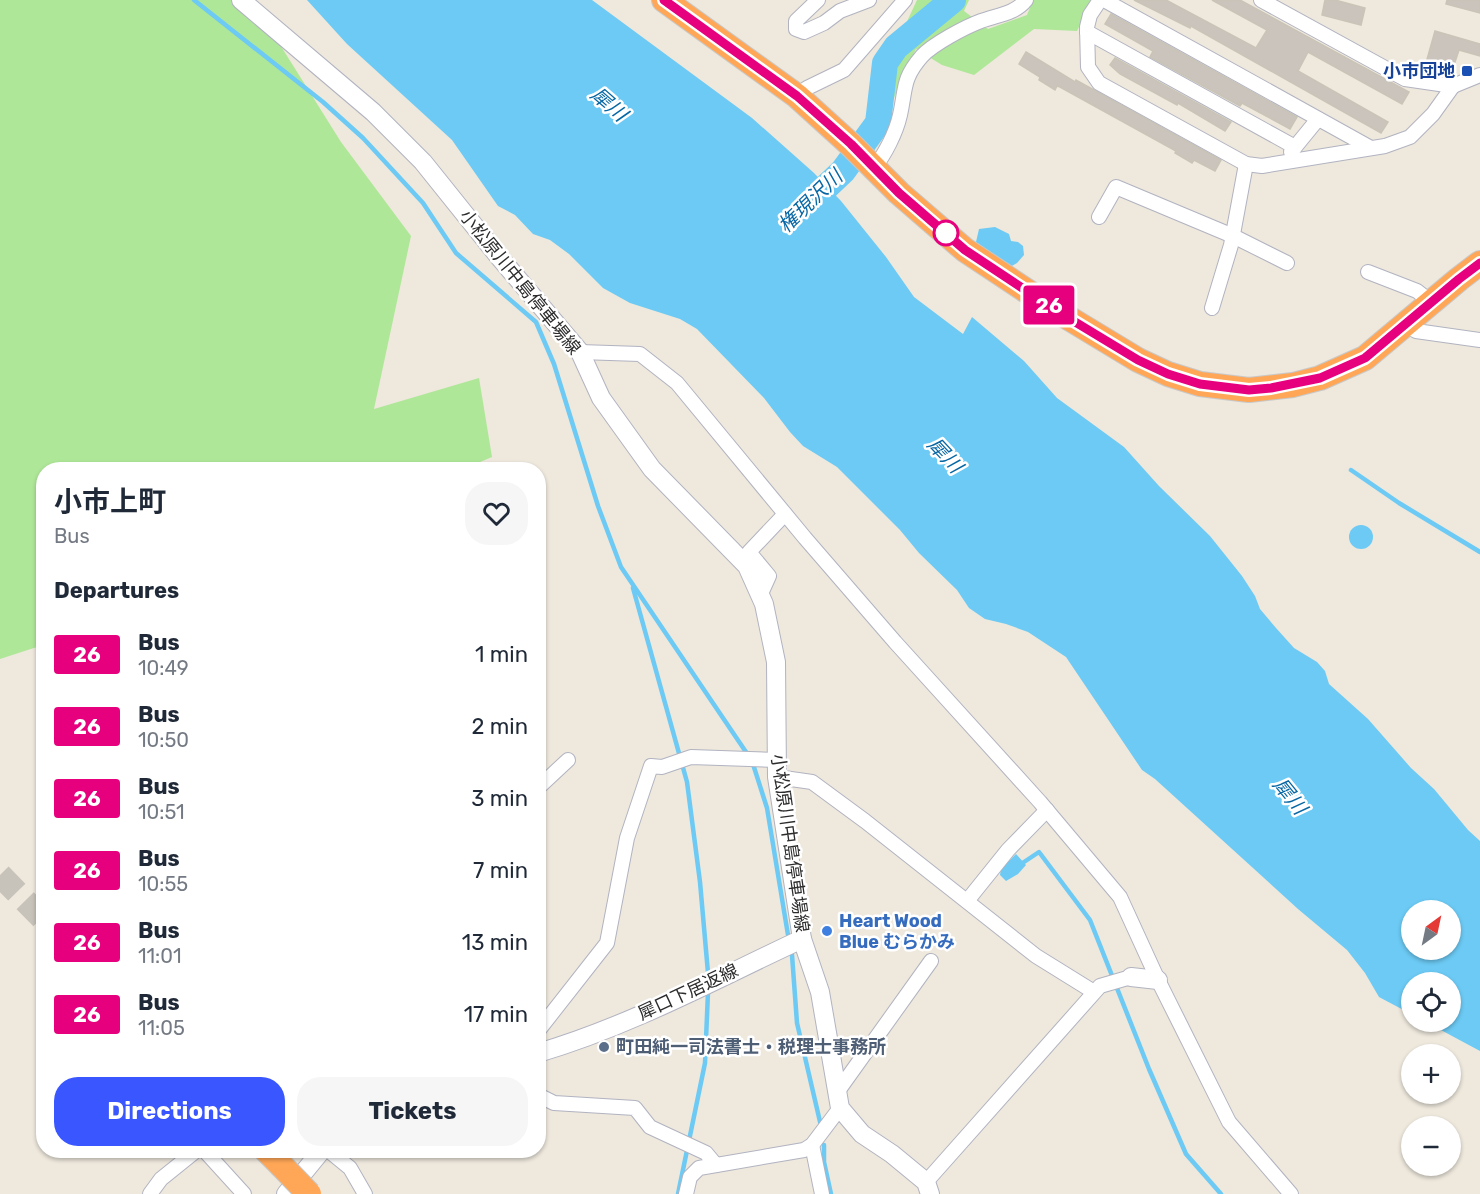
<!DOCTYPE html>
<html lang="en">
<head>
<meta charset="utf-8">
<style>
	body { margin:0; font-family:Rubik,"Noto Sans JP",sans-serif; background:#f6f6f7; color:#1f2937; height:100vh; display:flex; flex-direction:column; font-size:22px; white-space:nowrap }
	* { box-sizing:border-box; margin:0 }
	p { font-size:20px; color:#747a83 }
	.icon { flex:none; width:33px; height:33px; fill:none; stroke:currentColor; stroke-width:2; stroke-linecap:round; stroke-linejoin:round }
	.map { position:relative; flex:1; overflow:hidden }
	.details { position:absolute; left:36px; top:462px; width:510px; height:696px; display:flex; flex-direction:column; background:#fff; border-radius:24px; box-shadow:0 2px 4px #0004 }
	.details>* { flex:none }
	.badge { padding:0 12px; border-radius:4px; font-size:21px; line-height:39px }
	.needle { width:39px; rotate:33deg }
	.fabs { position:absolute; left:1401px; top:900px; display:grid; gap:12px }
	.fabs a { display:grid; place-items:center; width:60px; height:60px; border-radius:50%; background:#fff; box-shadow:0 2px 4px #0004; font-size:30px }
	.map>.badge { position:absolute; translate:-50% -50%; box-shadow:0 0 0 3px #fff }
	h2 { padding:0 18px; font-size:22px; line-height:54px }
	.round { display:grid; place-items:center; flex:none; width:63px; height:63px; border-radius:24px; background:#f6f6f7 }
	.overview { display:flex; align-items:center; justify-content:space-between; height:102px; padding:0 18px }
	h1 { font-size:28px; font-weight:700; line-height:45px }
	.button { display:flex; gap:12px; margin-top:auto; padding:12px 18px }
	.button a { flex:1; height:69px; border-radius:24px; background:#3956ff; color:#fff; font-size:24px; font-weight:700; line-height:69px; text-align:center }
	.button a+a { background:#f6f6f7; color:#1f2937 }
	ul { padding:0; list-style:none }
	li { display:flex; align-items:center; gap:18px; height:72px; padding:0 18px }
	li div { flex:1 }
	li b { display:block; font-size:22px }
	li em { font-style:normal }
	li .badge { min-width:66px; font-weight:700; text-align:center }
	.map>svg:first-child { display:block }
</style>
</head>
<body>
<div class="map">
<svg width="1480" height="1194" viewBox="0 0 1480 1194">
	<rect width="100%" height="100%" fill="#eee8dd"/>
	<g fill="#afe798">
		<path d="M0,0H252L341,142L411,236L374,409L479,378L492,457L461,470H44L43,645L0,659Z"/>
		<path d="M917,0H969L964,11L988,29L1027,15L1033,0H1092L1077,31L1034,29L974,75L942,65L916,49L888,111L869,103Z"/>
	</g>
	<g fill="#6ccaf4" fill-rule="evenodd">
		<path d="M307,0H592L752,118L814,173L841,201L886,257L914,297L963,334L972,317L1024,361L1057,398L1124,447L1159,486L1210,536L1242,576L1255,596L1260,609L1276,628L1294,648L1317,662L1325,671L1329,684L1368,719L1411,768L1434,789L1468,830L1480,841V1051L1426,1022H1450V982H1412L1411,1014L1379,997L1365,973L1347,950L1298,909L1155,779L1142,770L1066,657L1028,632L1006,624L985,619L969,608L957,590L919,553L900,530L837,467L803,446L790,432L764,398L697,329L680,319L630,303L603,288L569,254L550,240L533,234L515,215L498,206L452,140L347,44ZM1412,910H1450V950H1412Z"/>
		<path d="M995,227L1009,234L1011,241L1018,242L1023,246L1024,255L1017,263L1010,267L976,242L979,229Z"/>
		<circle cx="1361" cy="537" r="12"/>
		<path d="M1016,854L1026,865L1018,874L1006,881L1000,875L1001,869Z"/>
	</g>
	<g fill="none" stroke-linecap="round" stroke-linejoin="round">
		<g stroke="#6ccaf4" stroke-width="4.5">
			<path d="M194,0L323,102L363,138L423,203L456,253L536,322L554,364L598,506L621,567L748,755"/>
			<path d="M1351,470L1399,503L1480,552"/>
			<path d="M633,588L687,782L700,882L708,973"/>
			<path d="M753,764L767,808L788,935"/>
			<path d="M1021,864L1039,852L1090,920L1149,1069L1186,1154L1221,1194"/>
			<path d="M792,955L797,1023L821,1126"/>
			<path d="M824,1145V1162L831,1194"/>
			<path d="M678,1194L705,1063L708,992"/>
		</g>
		<path stroke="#6ccaf4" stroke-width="26" d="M803,209L843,171L878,123L885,63L896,47L953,0"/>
	</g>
	<g fill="#cac4bd" stroke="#cac4b7" stroke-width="1.5">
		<path d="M1134,0H1166L1256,48L1267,30L1212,0H1240L1409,92L1402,104L1308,52L1298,71L1388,122L1381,133L1191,26L1190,28Z"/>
		<path d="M1325,0H1335L1365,8L1361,25L1322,15Z"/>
		<path d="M1447,0H1480V13L1446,4Z"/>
		<path d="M1111,14L1297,117L1290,129L1242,103L1240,106L1150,57L1153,51L1105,24Z"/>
		<path d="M1435,31L1480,44V56L1459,50L1454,65L1442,61L1440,67L1426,63Z"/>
		<path d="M1026,52L1075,82L1076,80L1221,160L1215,171L1194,160L1192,163L1175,153L1176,151L1060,87L1057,86L1055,90L1039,80L1040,77L1019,64Z"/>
		<path d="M1115,58L1231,122L1225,131L1178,103L1177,105L1120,74L1110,65Z"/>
	</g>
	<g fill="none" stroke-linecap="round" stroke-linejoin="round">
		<path stroke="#c7c2ba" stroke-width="24" stroke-dasharray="24 12" stroke-linecap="butt" d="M0,875L44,920"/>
		<defs>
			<g id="street">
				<path d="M818,0L796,21V29L804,32L824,23L840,11L869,0"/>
				<path d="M1100,0L1090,15L1087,27L1088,67L1099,83L1246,164L1262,166L1385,146L1410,137L1433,114L1453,86"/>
				<path d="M1104,0L1371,148"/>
				<path d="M1261,0L1405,79L1453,86L1480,75"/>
				<path d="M1087,32L1295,147"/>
				<path d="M797,96L807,88L844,70L905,0"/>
				<path d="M1291,152L1318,119"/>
				<path d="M874,168C885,154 896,133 900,115C906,88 902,79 922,56C933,44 965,27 981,21C997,15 1015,14 1026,0"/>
				<path d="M1099,217L1116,187L1233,236L1287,263"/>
				<path d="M1368,272L1417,291L1431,302"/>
				<path d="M1212,308L1231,245L1246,164"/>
				<path d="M1406,325L1416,331L1480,340"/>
				<path d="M580,352L640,354L677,383L805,538L895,642L1040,802L1120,897L1158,980L1229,1122L1291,1194"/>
				<path d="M760,596L769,576L749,552L785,514"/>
				<path d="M777,777L812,782L865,821L1036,956L1094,992"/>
				<path d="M538,788L568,760"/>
				<path d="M967,901L1008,850L1047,810"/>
				<path d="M538,1031L607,943L627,838L651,766L662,767L691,757L777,760"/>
				<path d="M838,1091L931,961"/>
				<path d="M538,1095L554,1103L635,1108L650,1127L706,1153L716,1165"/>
				<path d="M812,1145L822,1194"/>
				<path d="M204,1150L244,1194"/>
				<path d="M328,1150L350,1168L365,1194"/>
				<path d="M926,1182L1100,986L1131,977"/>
				<path d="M150,1194L161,1179L197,1150"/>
				<path d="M686,1194L690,1177L699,1168L804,1150L812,1145L840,1108"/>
			</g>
			<g id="secondary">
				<path d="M241,0L373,112L423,162L500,258L580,352L601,398L652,469L747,566L764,604L776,662L777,777L802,939L820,992L840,1108L862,1134L892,1154L926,1182L930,1194"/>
				<path d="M1131,977L1158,980"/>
				<path d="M538,1053C630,1026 716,979 802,939"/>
				<path d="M286,1194L322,1150"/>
			</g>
			<g id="highway">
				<path d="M664,0L797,96L851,145L899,193L965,250L1057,311L1138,360L1168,374L1200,384L1249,390L1293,385L1320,378L1365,358L1459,279L1480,263"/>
				<path d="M266,1150L281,1165"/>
			</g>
		</defs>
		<use href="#street" stroke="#b1b3c0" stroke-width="16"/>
		<use href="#secondary" stroke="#b1b3c0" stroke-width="20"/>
		<use href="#highway" stroke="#c8c8c8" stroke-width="26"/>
		<use href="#street" stroke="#fff" stroke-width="14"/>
		<use href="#secondary" stroke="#fff" stroke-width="18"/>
		<use href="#highway" stroke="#ffa757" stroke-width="24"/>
		<defs>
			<path id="highway-bridge" d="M281,1165L309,1194"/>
		</defs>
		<use href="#highway-bridge" stroke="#c8c8c8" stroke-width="26" stroke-linecap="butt"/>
		<use href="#highway-bridge" stroke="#ffa757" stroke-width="24"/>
	</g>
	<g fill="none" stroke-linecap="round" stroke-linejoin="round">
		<defs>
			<path id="line" d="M664,0L797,96L851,144L899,193L965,250L1057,311L1138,360L1168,374L1200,384L1249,390L1271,388L1320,378L1365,358L1459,279L1480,263"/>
		</defs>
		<use href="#line" stroke="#fff" stroke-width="14"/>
		<use href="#line" stroke="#e6007e" stroke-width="9"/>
	</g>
	<rect fill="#1a4fb4" stroke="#fff" stroke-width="2" x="1461" y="65" width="12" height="12" rx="3"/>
	<circle fill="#fff" stroke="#e6007e" stroke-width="3" cx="946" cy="233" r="12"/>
	<circle fill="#3f7fe0" stroke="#fff" stroke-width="2" cx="827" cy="931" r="6"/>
	<circle fill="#5c6f8a" stroke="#fff" stroke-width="2" cx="604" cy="1047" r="6"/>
	<g text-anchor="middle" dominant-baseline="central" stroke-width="5" stroke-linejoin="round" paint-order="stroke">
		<g font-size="18" font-weight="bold" fill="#164399" stroke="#fff" text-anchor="end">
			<text x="1455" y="71">小市団地</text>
		</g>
		<g font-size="18" fill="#2c2c2c" stroke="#fff">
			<text transform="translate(520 282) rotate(51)">小松原川中島停車場線</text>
			<text transform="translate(790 843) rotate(82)">小松原川中島停車場線</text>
			<text transform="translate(688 992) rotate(-25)">犀口下居返線</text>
		</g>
		<g font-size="18" font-weight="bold" fill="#366cbe" stroke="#fff" text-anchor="start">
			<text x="839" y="921">Heart Wood<tspan x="839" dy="21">Blue むらかみ</tspan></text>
		</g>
		<g font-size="18" font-weight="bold" fill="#4e5e75" stroke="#fff" text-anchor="start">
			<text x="616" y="1047">町田純一司法書士・税理士事務所</text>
		</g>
		<g font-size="20" font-style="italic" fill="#0767a4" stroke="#fff">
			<text transform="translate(609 104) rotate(41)">犀川</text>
			<text transform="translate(810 201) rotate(-44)">権現沢川</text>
			<text transform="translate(945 455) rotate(47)">犀川</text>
			<text transform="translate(1290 796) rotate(51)">犀川</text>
		</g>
	</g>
</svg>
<div class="fabs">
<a><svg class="needle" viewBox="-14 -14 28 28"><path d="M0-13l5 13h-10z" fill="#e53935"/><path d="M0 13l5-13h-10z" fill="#747a83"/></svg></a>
<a><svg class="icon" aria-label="locate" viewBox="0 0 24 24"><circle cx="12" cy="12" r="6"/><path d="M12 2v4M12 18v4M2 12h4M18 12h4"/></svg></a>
<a>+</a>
<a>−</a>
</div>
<b class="badge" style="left:1049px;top:305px;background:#e6007e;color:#fff">26</b>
<section class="details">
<div class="overview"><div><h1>小市上町</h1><p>Bus</p></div><a class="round"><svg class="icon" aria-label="heart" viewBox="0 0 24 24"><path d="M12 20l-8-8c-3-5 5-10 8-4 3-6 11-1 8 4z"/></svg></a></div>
<h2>Departures</h2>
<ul>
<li><span class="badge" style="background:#e6007e;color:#fff">26</span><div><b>Bus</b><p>10:49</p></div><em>1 min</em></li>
<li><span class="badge" style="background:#e6007e;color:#fff">26</span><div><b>Bus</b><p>10:50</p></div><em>2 min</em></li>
<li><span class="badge" style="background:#e6007e;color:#fff">26</span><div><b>Bus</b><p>10:51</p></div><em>3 min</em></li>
<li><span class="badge" style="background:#e6007e;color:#fff">26</span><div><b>Bus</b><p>10:55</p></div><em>7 min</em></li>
<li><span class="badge" style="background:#e6007e;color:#fff">26</span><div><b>Bus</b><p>11:01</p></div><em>13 min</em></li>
<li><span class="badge" style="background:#e6007e;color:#fff">26</span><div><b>Bus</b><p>11:05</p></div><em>17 min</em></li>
</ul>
<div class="button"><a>Directions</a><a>Tickets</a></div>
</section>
</div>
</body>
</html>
